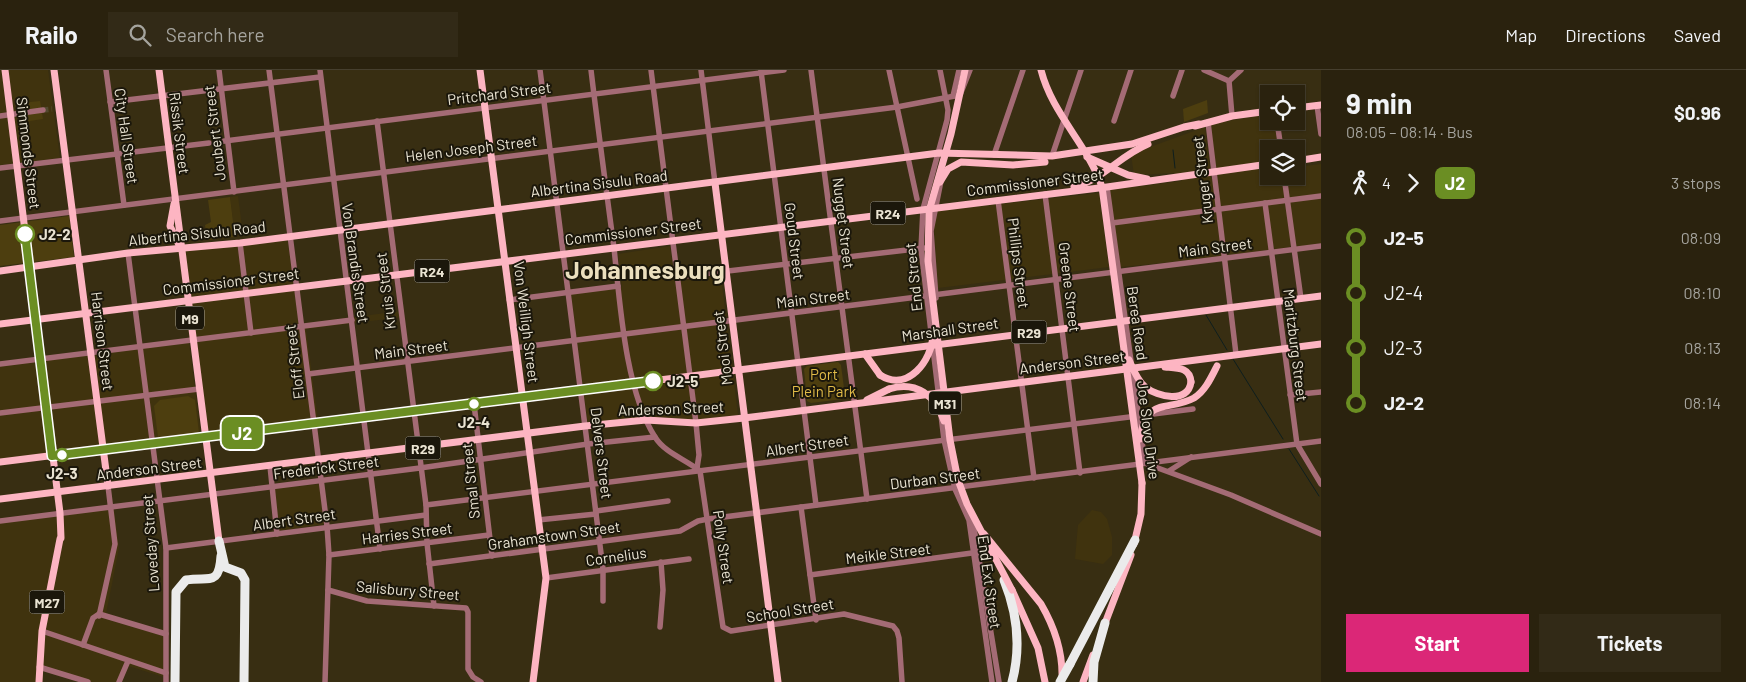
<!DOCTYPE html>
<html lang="en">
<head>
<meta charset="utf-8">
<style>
	body { margin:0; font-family:Barlow,sans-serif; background:#322a17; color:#f1f3f6; height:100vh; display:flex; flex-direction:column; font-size:19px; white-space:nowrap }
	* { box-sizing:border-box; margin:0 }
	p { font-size:16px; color:#a5a49e }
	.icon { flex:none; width:28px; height:28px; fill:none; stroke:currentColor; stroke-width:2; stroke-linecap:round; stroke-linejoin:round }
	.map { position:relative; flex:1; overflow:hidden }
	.sheet { display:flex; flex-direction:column; background:#2a220e; width:425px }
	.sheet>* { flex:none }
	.badge { padding:0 10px; border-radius:8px; font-size:18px; line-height:32px }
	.buttons { position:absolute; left:1260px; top:15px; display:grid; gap:10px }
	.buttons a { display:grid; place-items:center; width:45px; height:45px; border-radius:0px; background:#2a220e; box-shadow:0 1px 4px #0004,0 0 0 1px #463f2e; font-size:25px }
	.map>.badge { position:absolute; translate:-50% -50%; box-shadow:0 0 0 2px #fff }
	.legs { display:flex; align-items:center; gap:8px; height:55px; padding:0 25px; font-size:16px }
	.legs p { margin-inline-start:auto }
	.head { display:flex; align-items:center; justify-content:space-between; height:85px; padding:0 25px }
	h1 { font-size:28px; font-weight:700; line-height:38px }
	.action { display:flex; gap:10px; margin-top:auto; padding:10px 25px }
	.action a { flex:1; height:58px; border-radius:0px; background:#db2777; color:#fff; font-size:20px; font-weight:700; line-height:58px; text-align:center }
	.action a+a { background:#322a17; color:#f1f3f6 }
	ul { padding:0 25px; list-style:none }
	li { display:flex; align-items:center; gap:18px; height:55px; font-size:19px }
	li i { display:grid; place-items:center; width:8px; height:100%; margin:0 6px; background:currentColor }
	li i::after { content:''; width:12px; height:12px; margin:-6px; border:4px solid; border-radius:50%; background:#2a220e }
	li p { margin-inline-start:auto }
	li:first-child i { background:linear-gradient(#0000 50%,currentColor 0) }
	li:last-child i { background:linear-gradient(currentColor 50%,#0000 0) }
	header { display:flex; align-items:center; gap:30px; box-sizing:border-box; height:70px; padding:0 25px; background:#2a220e; border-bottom:1px solid #463f2e }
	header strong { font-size:24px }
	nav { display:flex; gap:28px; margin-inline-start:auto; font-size:18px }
	.search { width:350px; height:45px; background:#322a17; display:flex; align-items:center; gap:12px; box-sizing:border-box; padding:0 18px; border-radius:0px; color:#a5a49e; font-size:19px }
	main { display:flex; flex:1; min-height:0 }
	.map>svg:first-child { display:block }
</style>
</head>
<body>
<header>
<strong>Railo</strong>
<div class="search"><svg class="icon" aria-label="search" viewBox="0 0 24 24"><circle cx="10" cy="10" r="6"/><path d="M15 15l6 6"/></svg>Search here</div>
<nav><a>Map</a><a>Directions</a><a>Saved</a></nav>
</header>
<main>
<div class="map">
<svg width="1321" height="612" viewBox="0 0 1321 612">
	<rect width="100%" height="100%" fill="#382e12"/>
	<g fill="#40330e">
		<path d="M0,0H48L60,88L0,95Z"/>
		<path d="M1269,44V51H1274L1278,79H1269V106H1296V97L1321,94V173L1297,177L1291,174L1290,177L1275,179L1273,175L1269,180L1229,185L1227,182L1222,183V187L1120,197L1100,121L1182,111L1174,103L1134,105L1131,84L1205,57L1211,108L1216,107L1211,54Z"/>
		<path d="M1099,123L1109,197L938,218L934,156L938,141Z"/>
		<path d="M238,126L243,165L235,167L230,127Z"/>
		<path d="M287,166L299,254L402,241L403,247L306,259L318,350L203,365L178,180Z"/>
		<path d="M670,176L675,212L721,206L738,345L693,351L588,355L571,224L622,217L618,184Z"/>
		<path d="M189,273L201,365L0,389V296Z"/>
		<path d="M319,414L325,454L279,461L275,419Z"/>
		<path d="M114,438L119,478L105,549L164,566V607L128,596L122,612H85L43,599V612H0V452Z"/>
		<path d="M1092,440L1101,442L1107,449L1112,467V485L1103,494L1075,489L1078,455Z"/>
	</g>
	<g fill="#4d3e0f">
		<path d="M1207,30L1208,43L1184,52L1183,39Z"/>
		<path d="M40,31L43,49L23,52L21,33Z"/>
		<path d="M230,127L235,167L207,170L205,155L211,152L208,130Z"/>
		<path d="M69,146L74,187L0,196V155Z"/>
		<path d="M838,292L841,295L845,326L843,329L811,333L807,331L804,299L807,296Z"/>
		<path d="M188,326L195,330L199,363L158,367L154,336L160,330Z"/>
	</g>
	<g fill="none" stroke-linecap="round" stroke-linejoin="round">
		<g stroke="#0e1e1e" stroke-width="1">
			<path d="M1173,80L1175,98"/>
			<path d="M1206,245L1227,280"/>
			<path d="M1233,289L1283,369"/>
			<path d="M1289,379L1319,426"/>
		</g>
		<path stroke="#53492f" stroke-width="5.5" stroke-dasharray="5.5 3" stroke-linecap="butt" d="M43,40L52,39"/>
		<path stroke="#53492f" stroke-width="7" stroke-dasharray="7 3.5" stroke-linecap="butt" d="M594,318L612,316"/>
		<g stroke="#a46b75" stroke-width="5.5">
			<path d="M106,0L124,135"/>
			<path d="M219,0L234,122"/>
			<path d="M269,0L327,456L329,485L325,612"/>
			<path d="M320,0L380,479"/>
			<path d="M540,0L603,499V531"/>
			<path d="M591,0C598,59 606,118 614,178C620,233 625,320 655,367C665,383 685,389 700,401L723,557L731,561L844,544L893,556L897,561L899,568L902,612"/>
			<path d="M651,0L696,353L699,385L697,398"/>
			<path d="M701,0L715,113"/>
			<path d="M811,0L867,429"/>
			<path d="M889,0L917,129"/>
			<path d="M940,0L948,40L947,50L923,139L921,179L944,370L955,419L969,450L992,612"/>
			<path d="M1204,0L1229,11"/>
			<path d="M761,1L816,435"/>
			<path d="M1229,11L1232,46"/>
			<path d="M1229,11L1241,0"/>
			<path d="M953,26L959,0"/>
			<path d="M1173,26L1182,0"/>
			<path d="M110,32L320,7"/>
			<path d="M1317,35L1321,64"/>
			<path d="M0,46L43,40"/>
			<path d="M377,51L426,435L427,473L434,536"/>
			<path d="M1114,51L1131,0"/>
			<path d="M1277,51L1281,79"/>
			<path d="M1208,52L1236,284"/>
			<path d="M217,72L784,0"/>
			<path d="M994,85L1023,0"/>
			<path d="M1052,86L1081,0"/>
			<path d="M0,98L209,73"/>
			<path d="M1284,106L1301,229"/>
			<path d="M1107,117L1145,393"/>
			<path d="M1045,124L1080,403"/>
			<path d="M998,130L1034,408"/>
			<path d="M1265,133L1297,374L1321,414"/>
			<path d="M0,151L897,37L960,25L970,0"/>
			<path d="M1112,153L1321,126"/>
			<path d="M240,173L251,263"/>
			<path d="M128,183L166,478V612"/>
			<path d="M677,207L924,178"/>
			<path d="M936,228L931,161L941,111"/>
			<path d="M509,230L618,216"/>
			<path d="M0,294L352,250"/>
			<path d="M308,304L1321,176"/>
			<path d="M1290,325L1321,322"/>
			<path d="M474,334L492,486"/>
			<path d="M0,343L199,319"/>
			<path d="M1147,394L1231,425L1321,464"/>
			<path d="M270,396L277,464"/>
			<path d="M1169,401L1191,387"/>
			<path d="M426,435L1193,339"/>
			<path d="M801,437L816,550"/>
			<path d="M596,441L668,431"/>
			<path d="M972,446L999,612"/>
			<path d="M538,450L596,444"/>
			<path d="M0,451L420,398L588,374L655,367"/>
			<path d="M166,478L426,445"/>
			<path d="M329,485L489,465"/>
			<path d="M429,494L680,461L698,451L708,449L1321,371"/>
			<path d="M810,505L994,480"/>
			<path d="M546,508L689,489"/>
			<path d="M328,520L367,531L466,538L468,542V599L473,607L481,612"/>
			<path d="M99,544L166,564"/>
			<path d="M99,546L115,474L108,416"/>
			<path d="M660,557L663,520L661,492"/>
			<path d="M42,561L166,603"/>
			<path d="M83,575L93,548L99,544"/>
			<path d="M39,597L88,612"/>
			<path d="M119,612L128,591"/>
		</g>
		<g stroke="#fdb5c2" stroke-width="7">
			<path d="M5,0L60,443L61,468"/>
			<path d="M54,0L108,416"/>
			<path d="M159,0L219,471"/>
			<path d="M480,0L546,508L533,612"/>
			<path d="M1296,38L1321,35"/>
			<path d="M1195,56L1232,46L1269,41"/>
			<path d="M1087,87L1128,105L1147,109"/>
			<path d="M1296,91L1321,87"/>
			<path d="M715,113L778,612"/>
			<path d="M1074,117C1104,109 1119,86 1148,74"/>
			<path d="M174,134L170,156L179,175"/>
			<path d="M0,201L128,183L240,173L939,83L1052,86L1132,74L1184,57L1199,54"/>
			<path d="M0,254L1107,117L1269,94"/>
			<path d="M865,284L880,305"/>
			<path d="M1165,297C1177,298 1190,297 1191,312"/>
			<path d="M612,316L1321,226"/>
			<path d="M867,330L889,319"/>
			<path d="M0,392L594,318"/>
			<path d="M0,429L585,356L646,350L696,353L744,348L1321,274"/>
			<path d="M984,464L1041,534C1055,558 1063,582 1062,609"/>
			<path d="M1134,474L1141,444L1142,413"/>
			<path d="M1012,520L1038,578L1045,612"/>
			<path d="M1104,556L1131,485"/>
			<path d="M39,612L42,561L60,469"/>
			<path d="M1083,612L1093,585"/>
		</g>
		<g stroke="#ebebeb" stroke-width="9">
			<path d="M219,471L225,497L241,503L245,510L244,612"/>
			<path d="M1004,510C1017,542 1021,578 1012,612"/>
			<path d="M1070,594L1135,470"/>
			<path d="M175,612L176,522L186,510C209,506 219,517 221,486"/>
			<path d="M1093,612L1094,592L1105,553"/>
		</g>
		<g stroke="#fdb5c2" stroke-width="7">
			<path d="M965,0L951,64L929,141L928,191L950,370L958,410L967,434L1012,520"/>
			<path d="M1041,0C1052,44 1088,75 1102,117L1142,413"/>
			<path d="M940,112L948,99L961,92L1013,95L1045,92"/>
			<path d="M1129,290C1133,299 1137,310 1145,317C1158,327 1188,334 1191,312"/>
			<path d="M880,305C908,323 932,290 933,265"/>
			<path d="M889,319C916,310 936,326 944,351"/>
			<path d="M1140,369C1146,326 1168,342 1194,328C1205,321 1211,308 1217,296"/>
		</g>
		<path stroke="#ebebeb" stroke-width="9" d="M1060,612L1070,594"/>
	</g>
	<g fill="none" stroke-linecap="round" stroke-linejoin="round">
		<defs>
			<path id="line-1" d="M25,164L52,386L653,311"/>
		</defs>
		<use href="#line-1" stroke="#fff" stroke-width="11"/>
		<use href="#line-1" stroke="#6b8e23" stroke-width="8"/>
	</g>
	<g fill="#fff" stroke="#6b8e23" stroke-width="2.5">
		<circle cx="25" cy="164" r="9"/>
		<circle cx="653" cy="311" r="9"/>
		<circle cx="474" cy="334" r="6"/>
		<circle cx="62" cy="385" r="6"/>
	</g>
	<g text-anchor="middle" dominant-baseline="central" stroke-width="4" stroke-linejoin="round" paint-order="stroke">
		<g fill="#1b170b" stroke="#aca697" stroke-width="1">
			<rect x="870.5" y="131.5" width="35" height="23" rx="4"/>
			<rect x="414.5" y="189.5" width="35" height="23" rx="4"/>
			<rect x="176" y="236.5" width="28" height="23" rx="4"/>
			<rect x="1011.5" y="250.5" width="35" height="23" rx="4"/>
			<rect x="929" y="321.5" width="32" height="23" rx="4"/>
			<rect x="405.5" y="366.5" width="35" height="23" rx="4"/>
			<rect x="29.5" y="520.5" width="35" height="23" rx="4"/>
		</g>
		<g font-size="14" font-weight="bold" fill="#eae4d3">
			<text x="888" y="143">R24</text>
			<text x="432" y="201">R24</text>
			<text x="190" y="248">M9</text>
			<text x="1029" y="262">R29</text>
			<text x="945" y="333">M31</text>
			<text x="423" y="378">R29</text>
			<text x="47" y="532">M27</text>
		</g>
		<g font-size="15" fill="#eae4d3" stroke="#1b170b">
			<text transform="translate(499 23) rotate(-7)">Pritchard Street</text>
			<text transform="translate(180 63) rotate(83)">Rissik Street</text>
			<text transform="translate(214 63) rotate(-97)">Joubert Street</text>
			<text transform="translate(127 66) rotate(82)">City Hall Street</text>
			<text transform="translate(471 78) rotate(-7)">Helen Joseph Street</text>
			<text transform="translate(29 83) rotate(83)">Simmonds Street</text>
			<text transform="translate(1202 110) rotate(-97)">Kruger Street</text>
			<text transform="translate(1035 112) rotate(-7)">Commissioner Street</text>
			<text transform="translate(599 113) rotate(-7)">Albertina Sisulu Road</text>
			<text transform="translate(844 153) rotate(83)">Nugget Street</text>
			<text transform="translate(633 161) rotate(-7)">Commissioner Street</text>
			<text transform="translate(197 163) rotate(-6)">Albertina Sisulu Road</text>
			<text transform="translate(795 171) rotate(83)">Goud Street</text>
			<text transform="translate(1215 177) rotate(-7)">Main Street</text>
			<text transform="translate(356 193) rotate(82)">Von Brandis Street</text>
			<text transform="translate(1019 193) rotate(83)">Phillips Street</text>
			<text transform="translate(913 207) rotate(-96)">End Street</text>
			<text transform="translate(231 211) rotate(-7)">Commissioner Street</text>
			<text transform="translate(1070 217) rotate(83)">Greene Street</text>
			<text transform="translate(385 221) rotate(-97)">Kruis Street</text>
			<text transform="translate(813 228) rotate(-7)">Main Street</text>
			<text transform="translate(527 252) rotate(83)">Von Weilligh Street</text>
			<text transform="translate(1138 253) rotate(82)">Berea Road</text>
			<text transform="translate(950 259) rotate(-8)">Marshall Street</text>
			<text transform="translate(103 271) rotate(83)">Harrison Street</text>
			<text transform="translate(1296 275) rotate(83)">Maritzburg Street</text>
			<text transform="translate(722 278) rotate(-97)">Mooi Street</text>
			<text transform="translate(411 279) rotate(-7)">Main Street</text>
			<text transform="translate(294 292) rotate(-97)">Eloff Street</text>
			<text transform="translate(1072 292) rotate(-7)">Anderson Street</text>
			<text transform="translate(671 338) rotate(-2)">Anderson Street</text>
			<text transform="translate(1149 360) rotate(83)">Joe Slovo Drive</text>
			<text transform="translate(807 375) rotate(-8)">Albert Street</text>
			<text transform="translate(602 383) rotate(83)">Delvers Street</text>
			<text transform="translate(326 397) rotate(-7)">Frederick Street</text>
			<text transform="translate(149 398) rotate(-7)">Anderson Street</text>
			<text transform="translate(935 408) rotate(-7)">Durban Street</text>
			<text transform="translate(470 411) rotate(-96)">Smal Street</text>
			<text transform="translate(294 449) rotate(-8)">Albert Street</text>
			<text transform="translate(407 463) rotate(-7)">Harries Street</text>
			<text transform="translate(554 465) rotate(-8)">Grahamstown Street</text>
			<text transform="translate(150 473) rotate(-94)">Loveday Street</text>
			<text transform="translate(724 477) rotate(82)">Polly Street</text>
			<text transform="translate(888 483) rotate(-7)">Meikle Street</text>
			<text transform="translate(616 486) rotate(-8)">Cornelius</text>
			<text transform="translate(990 512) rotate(82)">End Ext Street</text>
			<text transform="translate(408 520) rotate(5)">Salisbury Street</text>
			<text transform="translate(790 540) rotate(-9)">School Street</text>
		</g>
		<g font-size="15" font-weight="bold" fill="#eae4d3" stroke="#1b170b" text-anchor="start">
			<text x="39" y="164">J2-2</text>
			<text x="667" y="311">J2-5</text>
			<text x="474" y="352" text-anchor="middle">J2-4</text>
			<text x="62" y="403" text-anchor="middle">J2-3</text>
		</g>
		<g font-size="15" fill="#e1bb48" stroke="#1b170b">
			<text x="824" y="304">Port<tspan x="824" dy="17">Plein Park</tspan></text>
		</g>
		<g font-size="25" font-weight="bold" fill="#ebdfbe" stroke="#1b170b">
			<text x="645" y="199">Johannesburg</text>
		</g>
	</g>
</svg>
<div class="buttons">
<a><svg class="icon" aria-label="locate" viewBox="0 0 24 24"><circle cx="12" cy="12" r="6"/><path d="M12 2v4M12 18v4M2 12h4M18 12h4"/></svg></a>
<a><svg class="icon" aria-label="layers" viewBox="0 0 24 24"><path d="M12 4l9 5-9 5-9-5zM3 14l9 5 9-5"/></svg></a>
</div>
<b class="badge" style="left:242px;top:363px;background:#6b8e23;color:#fff">J2</b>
</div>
<section class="sheet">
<div class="head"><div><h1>9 min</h1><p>08:05 – 08:14 · Bus</p></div><b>$0.96</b></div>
<div class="legs"><svg class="icon" aria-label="walk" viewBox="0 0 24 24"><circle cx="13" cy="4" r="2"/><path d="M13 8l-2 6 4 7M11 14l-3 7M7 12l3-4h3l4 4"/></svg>4<svg class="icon" aria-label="forward" viewBox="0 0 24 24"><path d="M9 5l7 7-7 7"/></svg><b class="badge" style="background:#6b8e23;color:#fff">J2</b><p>3 stops</p></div>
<ul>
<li><i style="color:#6b8e23"></i><b>J2-5</b><p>08:09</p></li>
<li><i style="color:#6b8e23"></i><span>J2-4</span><p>08:10</p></li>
<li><i style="color:#6b8e23"></i><span>J2-3</span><p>08:13</p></li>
<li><i style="color:#6b8e23"></i><b>J2-2</b><p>08:14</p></li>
</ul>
<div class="action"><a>Start</a><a>Tickets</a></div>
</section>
</main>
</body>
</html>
